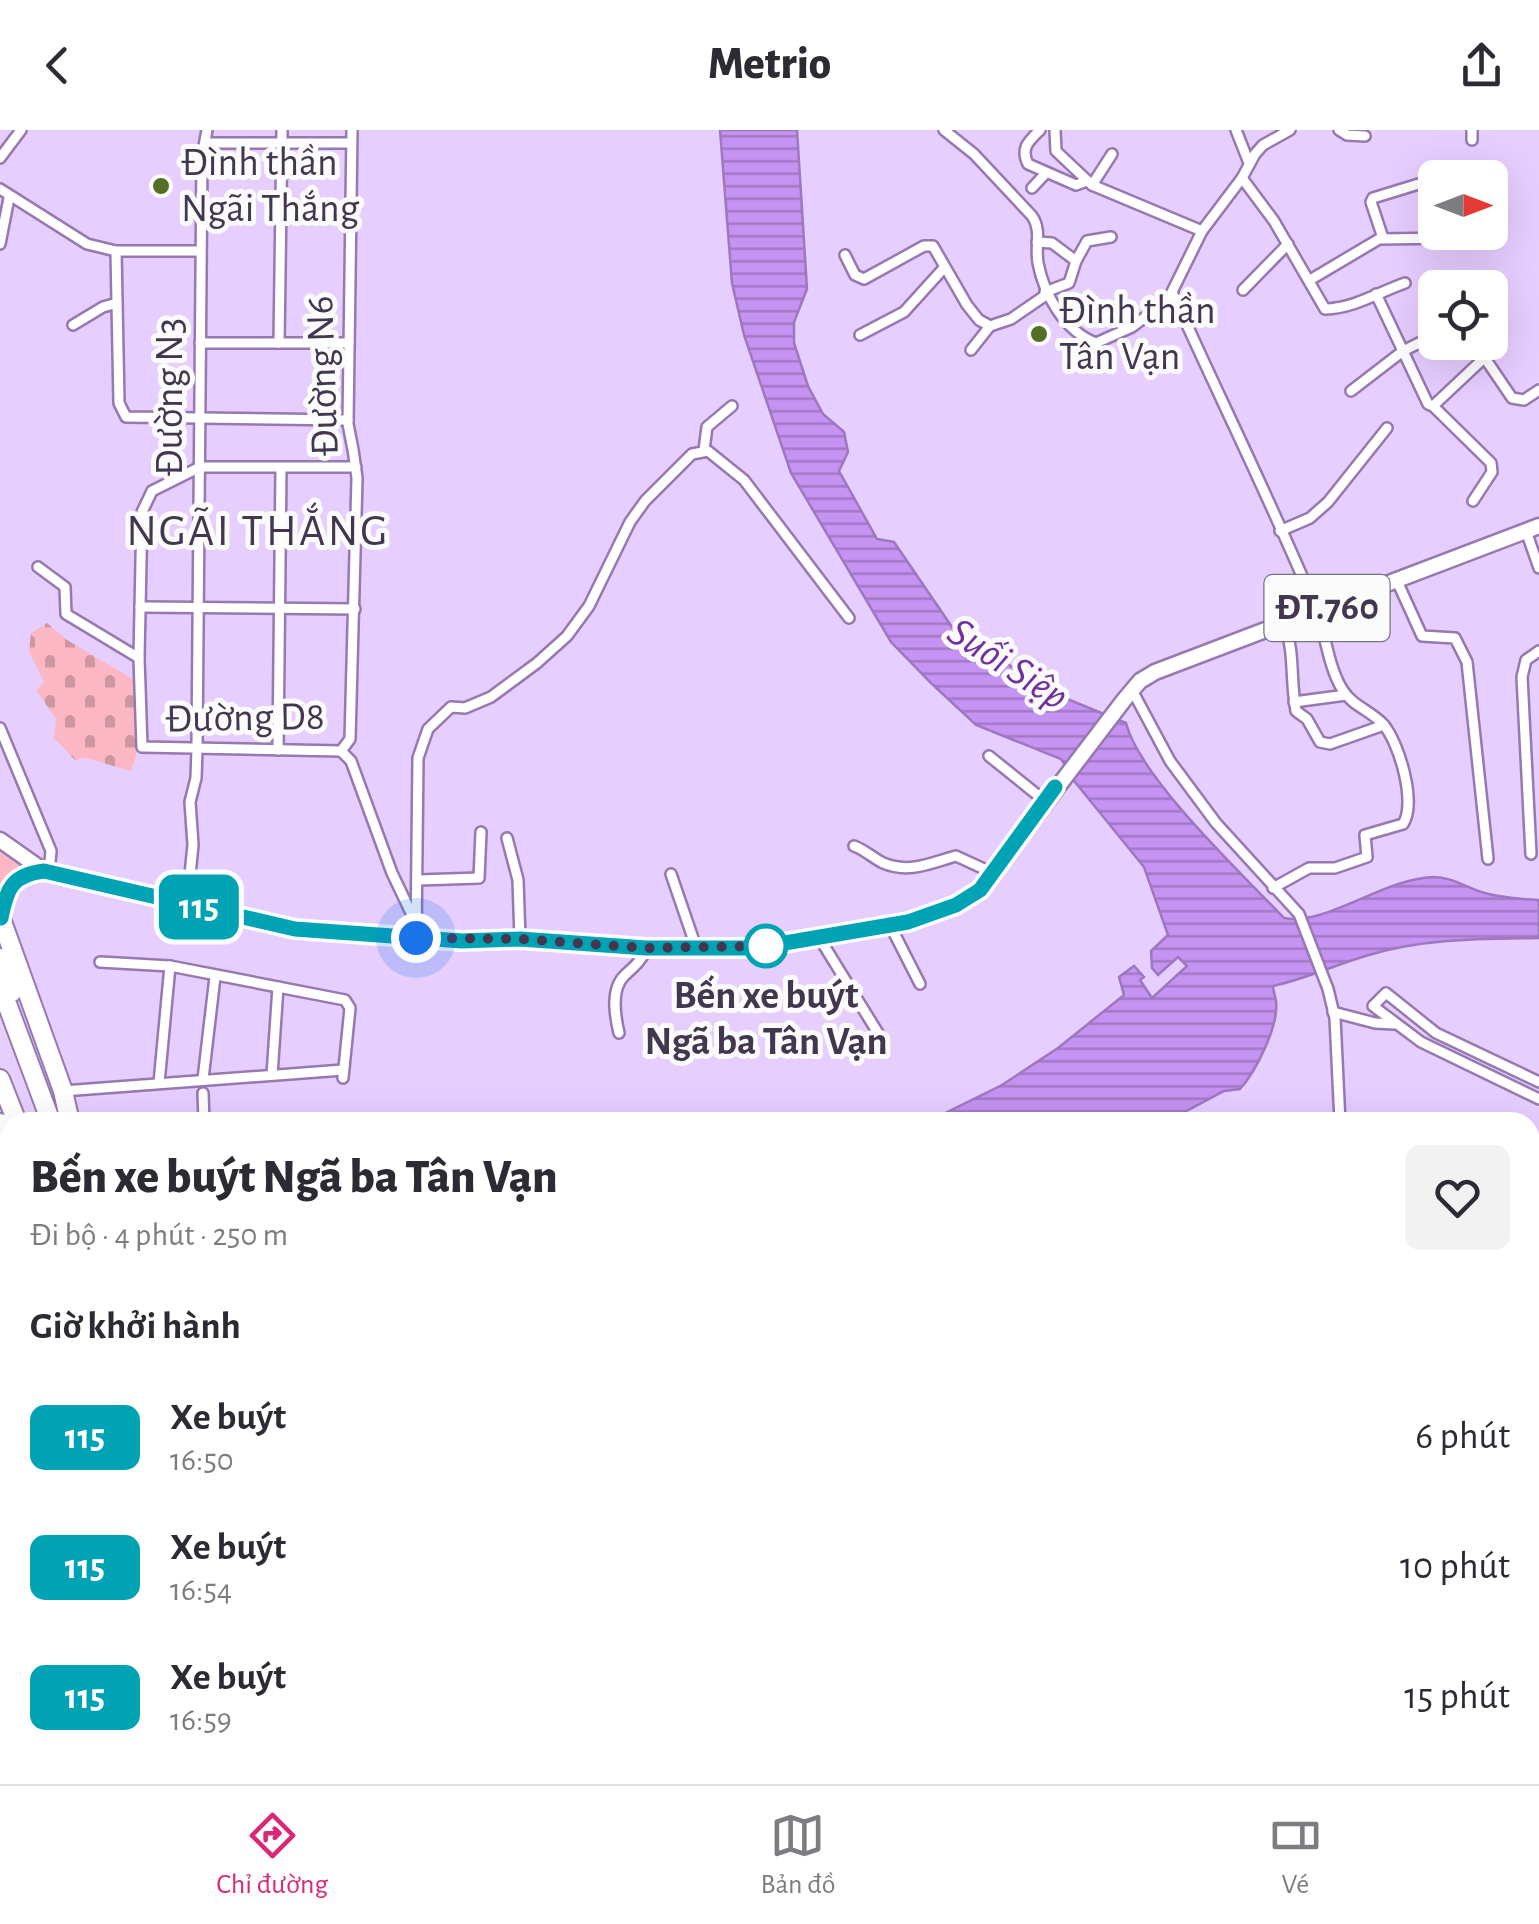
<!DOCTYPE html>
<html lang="vi">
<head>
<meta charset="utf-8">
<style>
	body { margin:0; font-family:"Alegreya Sans",sans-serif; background:#f2f2f3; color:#2b2b33; height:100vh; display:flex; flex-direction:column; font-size:38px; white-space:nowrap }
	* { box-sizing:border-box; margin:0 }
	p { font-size:32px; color:#7c7c81 }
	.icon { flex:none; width:55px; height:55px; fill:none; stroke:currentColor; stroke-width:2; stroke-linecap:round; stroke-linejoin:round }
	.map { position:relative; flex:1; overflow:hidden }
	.panel { position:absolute; left:0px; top:982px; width:1540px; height:672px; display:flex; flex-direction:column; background:#fff; border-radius:30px 30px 0 0; box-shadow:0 10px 40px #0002 }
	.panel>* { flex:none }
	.badge { padding:0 20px; border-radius:15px; font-size:35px; line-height:65px }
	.needle { width:65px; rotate:90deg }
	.tools { position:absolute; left:1418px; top:30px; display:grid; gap:20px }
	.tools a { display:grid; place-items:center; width:90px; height:90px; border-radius:15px; background:#fff; box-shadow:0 10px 40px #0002; font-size:50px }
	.you { position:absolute; width:50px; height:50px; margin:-25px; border:8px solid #fff; border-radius:50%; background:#1a73e8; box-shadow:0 0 0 15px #1a73e833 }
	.map>.badge { position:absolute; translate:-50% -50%; box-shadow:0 0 0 5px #fff }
	h2 { padding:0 30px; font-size:38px; line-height:90px }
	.round { display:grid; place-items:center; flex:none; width:105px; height:105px; border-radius:15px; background:#f2f2f3 }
	.summary { display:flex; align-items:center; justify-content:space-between; height:170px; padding:0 30px }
	h1 { font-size:48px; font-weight:800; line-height:75px }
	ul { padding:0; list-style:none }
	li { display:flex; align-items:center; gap:30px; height:130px; padding:0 30px }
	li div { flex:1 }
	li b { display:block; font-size:38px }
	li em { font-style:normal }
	li .badge { min-width:110px; font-weight:700; text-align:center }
	header { display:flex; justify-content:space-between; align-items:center; height:130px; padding:0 30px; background:#fff; font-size:45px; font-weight:800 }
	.menu { display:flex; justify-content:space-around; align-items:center; height:140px; border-top:2px solid #e1e1e2; background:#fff; font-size:28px; color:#7c7c81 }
	.menu a { display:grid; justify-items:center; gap:5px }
	.menu .selected { color:#db2777 }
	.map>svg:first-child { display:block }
</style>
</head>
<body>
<header><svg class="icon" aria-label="back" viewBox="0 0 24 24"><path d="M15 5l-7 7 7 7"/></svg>Metrio<svg class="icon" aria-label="share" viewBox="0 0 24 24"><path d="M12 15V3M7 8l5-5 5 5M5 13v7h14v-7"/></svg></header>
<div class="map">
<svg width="1539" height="1654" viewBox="0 0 1539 1654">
	<defs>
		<pattern id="cemetery-stones" width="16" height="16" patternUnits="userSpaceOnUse" patternTransform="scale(2.5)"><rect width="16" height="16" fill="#fbb7c3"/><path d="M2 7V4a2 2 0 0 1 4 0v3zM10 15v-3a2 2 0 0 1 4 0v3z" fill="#cd96a1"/></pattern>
		<pattern id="water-rules" width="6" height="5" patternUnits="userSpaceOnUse" patternTransform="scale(2.5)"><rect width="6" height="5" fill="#c593f2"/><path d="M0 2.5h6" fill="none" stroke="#a279c6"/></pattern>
	</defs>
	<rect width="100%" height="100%" fill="#e6ceff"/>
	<path fill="#fbb7c3" d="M0,720L24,739L14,742L0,764Z"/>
	<path fill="url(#cemetery-stones)" d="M47,493L67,510L133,549L136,626L131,641L86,628L75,630L54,608L56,589L36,560L44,552L29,522L31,503Z"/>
	<g fill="url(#water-rules)" stroke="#9e77c1" stroke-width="2.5">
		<path d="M720,0H797L807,159L794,192V213L808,256L823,284L844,302L848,322L839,341L877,409L894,412L952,497L1050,562L1126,593C1140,648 1242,744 1284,788C1327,796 1382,749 1433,747C1453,747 1466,758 1485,763C1502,768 1521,769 1539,770V808C1482,809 1424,808 1369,825C1337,834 1306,849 1273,856C1273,861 1275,865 1276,871C1279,896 1256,941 1240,959L1224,961L1166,992H927L1002,955L1058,918L1124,865L1119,847L1134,836L1144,847L1140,850L1152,868L1187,836L1178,827L1158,845L1152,838L1151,821L1168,805L1144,737L1075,652L1061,629L976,595L931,553L891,512L791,343L744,205L732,153Z"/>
		<path d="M1530,1604L1539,1607V1654H558L571,1645H1530Z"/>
	</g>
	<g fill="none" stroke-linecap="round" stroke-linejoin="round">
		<defs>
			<g id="street">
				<path d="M352,0L348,294C352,312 355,330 357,348L350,609L341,621L142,617L139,528L142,382L152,361L200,337H356"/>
				<path d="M944,0L974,24L1032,86C1042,100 1035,117 1038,133C1044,164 1064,201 1096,213L1132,197L1168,170L1202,101L1242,48L1255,24L1263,15L1290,0"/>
				<path d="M1040,0C1029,11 1020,18 1028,34L1076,55L1087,51"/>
				<path d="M1055,0L1056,21L1092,55L1202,101"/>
				<path d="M1236,0L1249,33"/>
				<path d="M1339,0L1347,5L1365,6"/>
				<path d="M1472,0V10"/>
				<path d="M206,13H351"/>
				<path d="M0,28L21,0"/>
				<path d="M1242,48L1274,91L1325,179C1355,178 1377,163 1405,153"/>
				<path d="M1092,55L1112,24"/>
				<path d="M1032,58L1046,43"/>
				<path d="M0,59L87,114L116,121H201"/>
				<path d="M1383,108L1371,72L1373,68L1435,49"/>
				<path d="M1037,112L1052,113L1076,131"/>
				<path d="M0,114L9,68"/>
				<path d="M116,121L119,273L126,287L348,290"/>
				<path d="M845,125L855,145L864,149L924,116H933L967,175L979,190L990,196L1011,189L1046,165"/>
				<path d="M1310,150L1379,109L1451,108L1461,102"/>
				<path d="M1243,160L1288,114"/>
				<path d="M1045,162L1069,153L1076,131L1087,111L1111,107"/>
				<path d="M1173,164C1220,269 1272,373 1316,479C1326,505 1328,536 1342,559C1352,576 1370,580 1383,594C1399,612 1417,673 1403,694L1365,705L1367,727L1335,738H1309L1273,758"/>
				<path d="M1376,164L1403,221L1421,212H1435"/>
				<path d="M73,195L103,177L117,173"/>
				<path d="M860,205L904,182L943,139"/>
				<path d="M1474,212L1512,268L1524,270L1539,260"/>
				<path d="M200,213H349"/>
				<path d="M279,213L282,0"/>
				<path d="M971,220L990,196"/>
				<path d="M1351,261L1403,221L1428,274L1433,276L1483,229"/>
				<path d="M1433,276L1491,333L1492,342L1473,371"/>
				<path d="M704,320L707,297L732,276"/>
				<path d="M1280,401L1310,388L1328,372L1387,298"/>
				<path d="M1526,401L1539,438"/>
				<path d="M38,437L65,457L66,484L139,528"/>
				<path d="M1397,451L1422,506L1455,508L1467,532L1488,729"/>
				<path d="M140,477L355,479"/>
				<path d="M1285,494C1295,526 1290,548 1296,581L1307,589L1320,612L1330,614L1384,595"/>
				<path d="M1132,560L1170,631L1216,693L1299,784L1328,859L1335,888L1340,992"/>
				<path d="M1294,572L1346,565"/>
				<path d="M0,598L51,721L49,742"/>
				<path d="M278,620L281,338"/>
				<path d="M341,621L351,631L392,743L413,787"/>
				<path d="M989,626L1045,671"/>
				<path d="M507,708L518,750L520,809"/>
				<path d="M854,716C865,720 873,728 883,733C910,744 930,733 956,726L993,743"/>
				<path d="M1531,724L1522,547L1526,530L1539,521"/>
				<path d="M671,744L696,817"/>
				<path d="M419,750L479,748L481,702"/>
				<path d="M187,774L193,715L190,672L196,648L197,619L202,27L207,0"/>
				<path d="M890,795L920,854"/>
				<path d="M416,808L418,628L428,599L451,577L465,578L491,567L537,533L567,506L589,476L630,392L645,371L692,324L708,321L744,350L849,488"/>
				<path d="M820,809L878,903"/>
				<path d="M100,832L170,836L345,870L350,878L343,948"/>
				<path d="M1333,882L1375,893L1394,894"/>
				<path d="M619,903C615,886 610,859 625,845C635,836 641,831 647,818"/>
				<path d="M272,945L278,857"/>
				<path d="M203,949L215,847"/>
				<path d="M1539,952L1436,903L1386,863L1373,876L1421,912L1539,969"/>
				<path d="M159,953L170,836"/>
				<path d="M63,961L343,940"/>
				<path d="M203,963L204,992"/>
				<path d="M0,1114L10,1139"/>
				<path d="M1530,1148L1539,1140"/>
				<path d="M1530,1223L1539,1230"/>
				<path d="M0,1242L10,1238"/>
				<path d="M1530,1293L1539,1279"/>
				<path d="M1530,1465L1539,1450"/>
				<path d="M1530,1581L1539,1586"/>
			</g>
			<g id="primary">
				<path d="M0,710L44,741L295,799L462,811L520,809L647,818H755L908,792L956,775L980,759L1124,570L1140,551L1155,542L1539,396"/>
				<path d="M1,788C7,760 14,744 43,741"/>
			</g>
			<g id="highway">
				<path d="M0,786L63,961L70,992"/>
				<path d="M0,828L12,862"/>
				<path d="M0,855L51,992"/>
				<path d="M0,949L17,992"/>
				<path d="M0,993L10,1021"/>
				<path d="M186,1645L190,1654"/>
				<path d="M255,1645L258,1654"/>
				<path d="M286,1645L289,1654"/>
				<path d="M354,1654L357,1645"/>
			</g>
		</defs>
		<use href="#street" stroke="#9679b1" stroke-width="14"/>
		<use href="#primary" stroke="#9679b1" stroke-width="19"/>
		<use href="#highway" stroke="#9679b1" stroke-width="22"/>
		<use href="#street" stroke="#fff" stroke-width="9"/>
		<use href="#primary" stroke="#fff" stroke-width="14"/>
		<use href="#highway" stroke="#fff" stroke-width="18"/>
	</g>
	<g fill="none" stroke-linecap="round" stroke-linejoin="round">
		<defs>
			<path id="line" d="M1,788C7,758 12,745 44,741L295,799L462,811L520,809L646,818H755L908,792L956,775L980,760L1055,657"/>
		</defs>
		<use href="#line" stroke="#fff" stroke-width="22"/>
		<use href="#line" stroke="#00a3b4" stroke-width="15"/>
		<path stroke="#43374f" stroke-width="10" stroke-dasharray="0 18" d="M416,808L520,809L646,818L766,816"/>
	</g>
	<g fill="#526f23" stroke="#fbfbfb" stroke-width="4">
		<circle cx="161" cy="56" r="10"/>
		<circle cx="1039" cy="204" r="10"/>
	</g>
	<circle fill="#fff" stroke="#00a3b4" stroke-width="5" cx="766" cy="816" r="20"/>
	<g text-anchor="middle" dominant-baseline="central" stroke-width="10" stroke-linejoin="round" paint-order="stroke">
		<rect fill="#fbfbfb" stroke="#7a7283" stroke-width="2.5" x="1264.5" y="445" width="125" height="66" rx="8"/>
		<g font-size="38" font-weight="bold" fill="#43374f">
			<text x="1327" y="478">ĐT.760</text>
		</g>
		<g font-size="40" fill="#43374f" stroke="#fbfbfb" text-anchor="start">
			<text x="181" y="33">Đình thần<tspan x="181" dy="46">Ngãi Thắng</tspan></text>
			<text x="1059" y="181">Đình thần<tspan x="1059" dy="46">Tân Vạn</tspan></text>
		</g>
		<g font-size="40" fill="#43374f" stroke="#fbfbfb">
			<text transform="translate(323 246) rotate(-92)">Đường N6</text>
			<text transform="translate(170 267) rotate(-90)">Đường N3</text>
			<text transform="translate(245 588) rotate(-1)">Đường D8</text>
		</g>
		<g font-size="40" font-weight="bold" fill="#43374f" stroke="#fbfbfb">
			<text x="766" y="866">Bến xe buýt<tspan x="766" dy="46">Ngã ba Tân Vạn</tspan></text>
		</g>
		<g font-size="42" font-style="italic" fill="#71309f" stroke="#fbfbfb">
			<text transform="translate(1008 534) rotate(33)">Suối Siệp</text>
		</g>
		<g font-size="45" letter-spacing="2.5" fill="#43374f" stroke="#fbfbfb">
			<text x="258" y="401">NGÃI THẮNG</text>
		</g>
	</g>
</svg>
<div class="tools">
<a><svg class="needle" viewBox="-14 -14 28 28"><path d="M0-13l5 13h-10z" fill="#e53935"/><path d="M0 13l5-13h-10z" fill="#7c7c81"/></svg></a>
<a><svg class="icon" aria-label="locate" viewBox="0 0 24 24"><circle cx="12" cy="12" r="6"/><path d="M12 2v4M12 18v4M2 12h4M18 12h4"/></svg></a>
</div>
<div class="you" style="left:416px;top:808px"></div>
<b class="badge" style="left:199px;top:777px;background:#00a3b4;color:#fff">115</b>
<section class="panel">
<div class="summary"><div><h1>Bến xe buýt Ngã ba Tân Vạn</h1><p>Đi bộ · 4 phút · 250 m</p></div><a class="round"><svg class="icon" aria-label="heart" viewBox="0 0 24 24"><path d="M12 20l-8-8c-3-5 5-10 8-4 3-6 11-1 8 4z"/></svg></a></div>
<h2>Giờ khởi hành</h2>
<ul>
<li><span class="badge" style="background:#00a3b4;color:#fff">115</span><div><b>Xe buýt</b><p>16:50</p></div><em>6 phút</em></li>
<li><span class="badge" style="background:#00a3b4;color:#fff">115</span><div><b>Xe buýt</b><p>16:54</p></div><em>10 phút</em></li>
<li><span class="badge" style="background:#00a3b4;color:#fff">115</span><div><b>Xe buýt</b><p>16:59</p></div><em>15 phút</em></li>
</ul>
</section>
</div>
<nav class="menu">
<a class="selected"><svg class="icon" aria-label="directions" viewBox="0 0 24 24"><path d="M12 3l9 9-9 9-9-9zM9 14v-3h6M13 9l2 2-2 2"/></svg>Chỉ đường</a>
<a><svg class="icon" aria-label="map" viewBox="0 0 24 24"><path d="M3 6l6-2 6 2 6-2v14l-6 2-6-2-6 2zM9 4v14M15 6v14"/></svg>Bản đồ</a>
<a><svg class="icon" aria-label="tickets" viewBox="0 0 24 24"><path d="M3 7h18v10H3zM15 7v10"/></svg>Vé</a>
</nav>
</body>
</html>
